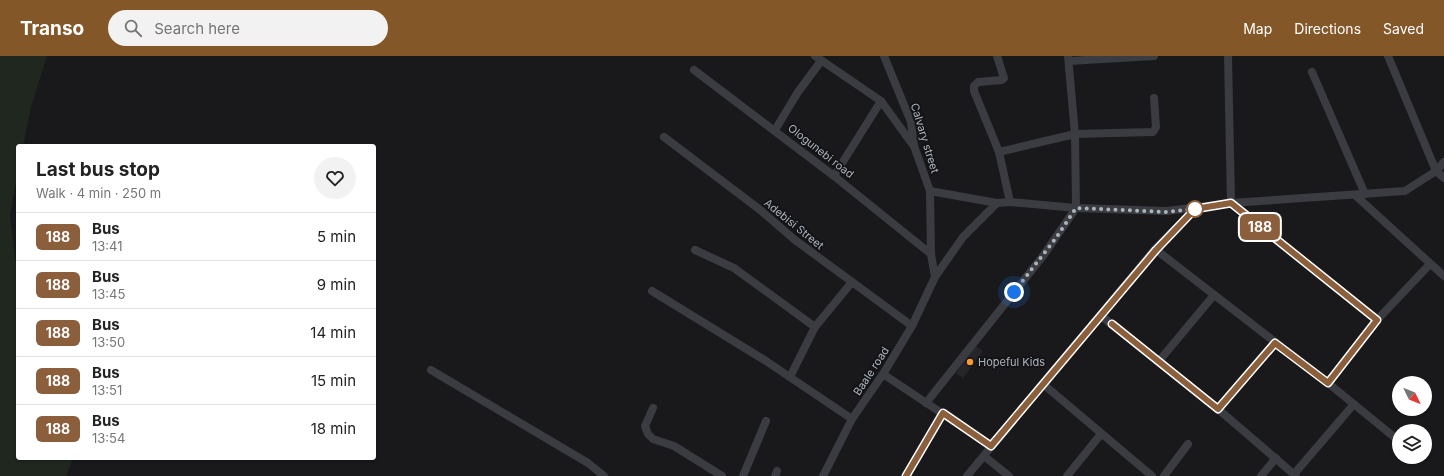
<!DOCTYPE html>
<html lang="en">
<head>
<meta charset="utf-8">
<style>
	body { margin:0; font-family:Inter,sans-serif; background:#f2f2f2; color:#222; height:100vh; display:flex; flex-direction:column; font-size:15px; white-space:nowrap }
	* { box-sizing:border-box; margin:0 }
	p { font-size:13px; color:#767676 }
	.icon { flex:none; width:22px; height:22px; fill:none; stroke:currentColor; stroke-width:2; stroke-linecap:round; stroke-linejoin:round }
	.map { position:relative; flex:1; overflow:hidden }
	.side { position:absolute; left:16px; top:88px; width:360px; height:316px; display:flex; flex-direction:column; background:#fff; border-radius:4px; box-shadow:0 1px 3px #0004 }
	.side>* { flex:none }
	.badge { padding:0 8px; border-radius:6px; font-size:14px; line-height:26px }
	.needle { width:26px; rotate:133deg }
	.fabs { position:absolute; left:1392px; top:320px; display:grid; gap:8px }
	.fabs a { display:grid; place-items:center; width:40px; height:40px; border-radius:50%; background:#fff; box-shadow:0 1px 3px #0004; font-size:20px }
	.you { position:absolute; width:20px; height:20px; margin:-10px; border:3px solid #fff; border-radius:50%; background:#1a73e8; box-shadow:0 0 0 6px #1a73e833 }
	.map>.badge { position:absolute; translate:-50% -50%; box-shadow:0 0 0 2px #fff }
	.round { display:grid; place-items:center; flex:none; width:42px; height:42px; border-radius:21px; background:#f2f2f2 }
	.headline { display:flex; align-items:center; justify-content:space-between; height:68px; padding:0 20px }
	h1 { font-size:19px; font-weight:700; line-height:30px }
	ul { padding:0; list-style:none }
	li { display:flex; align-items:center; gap:12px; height:48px; padding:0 20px; border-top:1px solid #e0e0e0 }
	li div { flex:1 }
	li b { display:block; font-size:15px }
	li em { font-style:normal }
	li .badge { min-width:44px; font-weight:700; text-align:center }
	header { display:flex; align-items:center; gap:24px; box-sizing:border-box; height:56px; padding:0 20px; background:#845729; color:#fff }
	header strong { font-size:19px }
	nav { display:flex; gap:22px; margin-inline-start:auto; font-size:14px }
	.search { width:280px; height:36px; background:#f2f2f2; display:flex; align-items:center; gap:10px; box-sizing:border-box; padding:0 14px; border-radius:22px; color:#767676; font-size:15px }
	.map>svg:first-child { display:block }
</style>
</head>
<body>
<header>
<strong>Transo</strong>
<div class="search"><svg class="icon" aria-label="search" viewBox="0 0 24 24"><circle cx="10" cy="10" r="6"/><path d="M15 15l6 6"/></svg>Search here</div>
<nav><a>Map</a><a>Directions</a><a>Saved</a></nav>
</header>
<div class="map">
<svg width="1444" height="420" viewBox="0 0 1444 420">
	<rect width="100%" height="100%" fill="#19191c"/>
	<path fill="#252629" d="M976,290L983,295L963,322L956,317Z"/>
	<path fill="#1f271f" d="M0,0H47L31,51L23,90H18V116L10,159L18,225V402H73L66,420H0Z"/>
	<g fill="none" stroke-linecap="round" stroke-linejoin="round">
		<g stroke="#3a3c41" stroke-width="8">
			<path d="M815,0L881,45L913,89"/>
			<path d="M884,0L911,66L914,90L930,135L931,198L935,221"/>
			<path d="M997,0L1004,22L1002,24L978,26L974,30V35L999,96L1010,146"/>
			<path d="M1228,0L1231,147L1377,264"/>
			<path d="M1388,0L1436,115L1444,122"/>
			<path d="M1069,5L1154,0"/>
			<path d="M694,14L834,120L931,198"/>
			<path d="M1312,16L1365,138"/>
			<path d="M775,74L798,36L821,5"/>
			<path d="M664,81L759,153L795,184L912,270"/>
			<path d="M999,96L1075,78L1153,76L1156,71L1154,42"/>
			<path d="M834,120L881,45"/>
			<path d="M930,135L997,147L1010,146L1076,152L1167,155L1231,147L1405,135L1436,115L1444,106"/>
			<path d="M1355,139L1444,220"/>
			<path d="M1155,193L1328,327L1399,385"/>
			<path d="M695,194L734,212L815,271"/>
			<path d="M652,235L766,305L852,363"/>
			<path d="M1100,259L1218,353L1296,420"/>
			<path d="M1159,305L1214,239"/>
			<path d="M431,314L588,407L604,420"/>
			<path d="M883,318L991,390"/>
			<path d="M790,321L815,271L852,226"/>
			<path d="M1328,327L1377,264L1430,208"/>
			<path d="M1043,328L1152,420"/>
			<path d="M926,347L1043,200L1076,152L1075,78L1068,0"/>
			<path d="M653,352L645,370L648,378L653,383L674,390L722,420"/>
			<path d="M1218,353L1275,287"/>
			<path d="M984,400L1009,420"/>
			<path d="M1294,418L1354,348"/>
			<path d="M743,420L766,365"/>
			<path d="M775,420L777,415"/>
			<path d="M823,420L852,363L883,318L912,270L935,221L963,181L997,147"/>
			<path d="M906,420L943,357"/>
			<path d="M967,420L1155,193L1195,153"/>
			<path d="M1067,420L1101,378"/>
			<path d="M1164,420L1188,388"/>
			<path d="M1261,420L1276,402"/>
		</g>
	</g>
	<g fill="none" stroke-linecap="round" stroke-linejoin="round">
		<defs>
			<path id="line" d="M906,420L943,357L991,390L1156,194L1195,153L1231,147L1377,264L1328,327L1275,287L1218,353L1112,268"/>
		</defs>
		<use href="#line" stroke="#fff" stroke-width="9"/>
		<use href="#line" stroke="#8b5e3c" stroke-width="6"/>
		<path stroke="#abb3bc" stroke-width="4" stroke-dasharray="0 7.2" d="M1014,236L1056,182L1076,152L1167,156L1195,153"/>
	</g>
	<circle fill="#fff" stroke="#8b5e3c" stroke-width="2" cx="1195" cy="153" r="8"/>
	<circle fill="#fb9832" stroke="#141417" stroke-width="1.5" cx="970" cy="306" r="4"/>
	<g text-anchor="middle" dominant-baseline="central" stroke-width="4" stroke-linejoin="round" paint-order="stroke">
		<g font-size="11" fill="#abb3bc" stroke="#141417">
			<text transform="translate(925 82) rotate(73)">Calvary street</text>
			<text transform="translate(821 95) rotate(38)">Ologunebi road</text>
			<text transform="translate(794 168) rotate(39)">Adebisi Street</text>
			<text transform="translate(871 315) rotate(-57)">Baale road</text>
		</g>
		<g font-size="11" fill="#abb3bc" stroke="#141417" text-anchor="start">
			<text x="978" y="306">Hopeful Kids</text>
		</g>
	</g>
</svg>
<div class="fabs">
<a><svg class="needle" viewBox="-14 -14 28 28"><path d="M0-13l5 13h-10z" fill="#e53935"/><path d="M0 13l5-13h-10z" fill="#767676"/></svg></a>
<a><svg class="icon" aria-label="layers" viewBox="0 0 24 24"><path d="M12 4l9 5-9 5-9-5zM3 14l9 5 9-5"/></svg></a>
</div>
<div class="you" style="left:1014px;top:236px"></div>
<b class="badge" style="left:1260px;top:171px;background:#8b5e3c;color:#fff">188</b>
<section class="side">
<div class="headline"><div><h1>Last bus stop</h1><p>Walk · 4 min · 250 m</p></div><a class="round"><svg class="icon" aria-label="heart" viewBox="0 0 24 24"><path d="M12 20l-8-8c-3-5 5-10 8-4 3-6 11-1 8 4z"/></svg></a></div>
<ul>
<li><span class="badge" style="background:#8b5e3c;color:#fff">188</span><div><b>Bus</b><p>13:41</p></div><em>5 min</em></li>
<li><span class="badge" style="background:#8b5e3c;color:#fff">188</span><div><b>Bus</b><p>13:45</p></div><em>9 min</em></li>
<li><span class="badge" style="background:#8b5e3c;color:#fff">188</span><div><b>Bus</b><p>13:50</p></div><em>14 min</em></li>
<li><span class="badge" style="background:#8b5e3c;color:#fff">188</span><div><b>Bus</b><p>13:51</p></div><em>15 min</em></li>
<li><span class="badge" style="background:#8b5e3c;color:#fff">188</span><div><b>Bus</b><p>13:54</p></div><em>18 min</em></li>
</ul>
</section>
</div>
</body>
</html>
